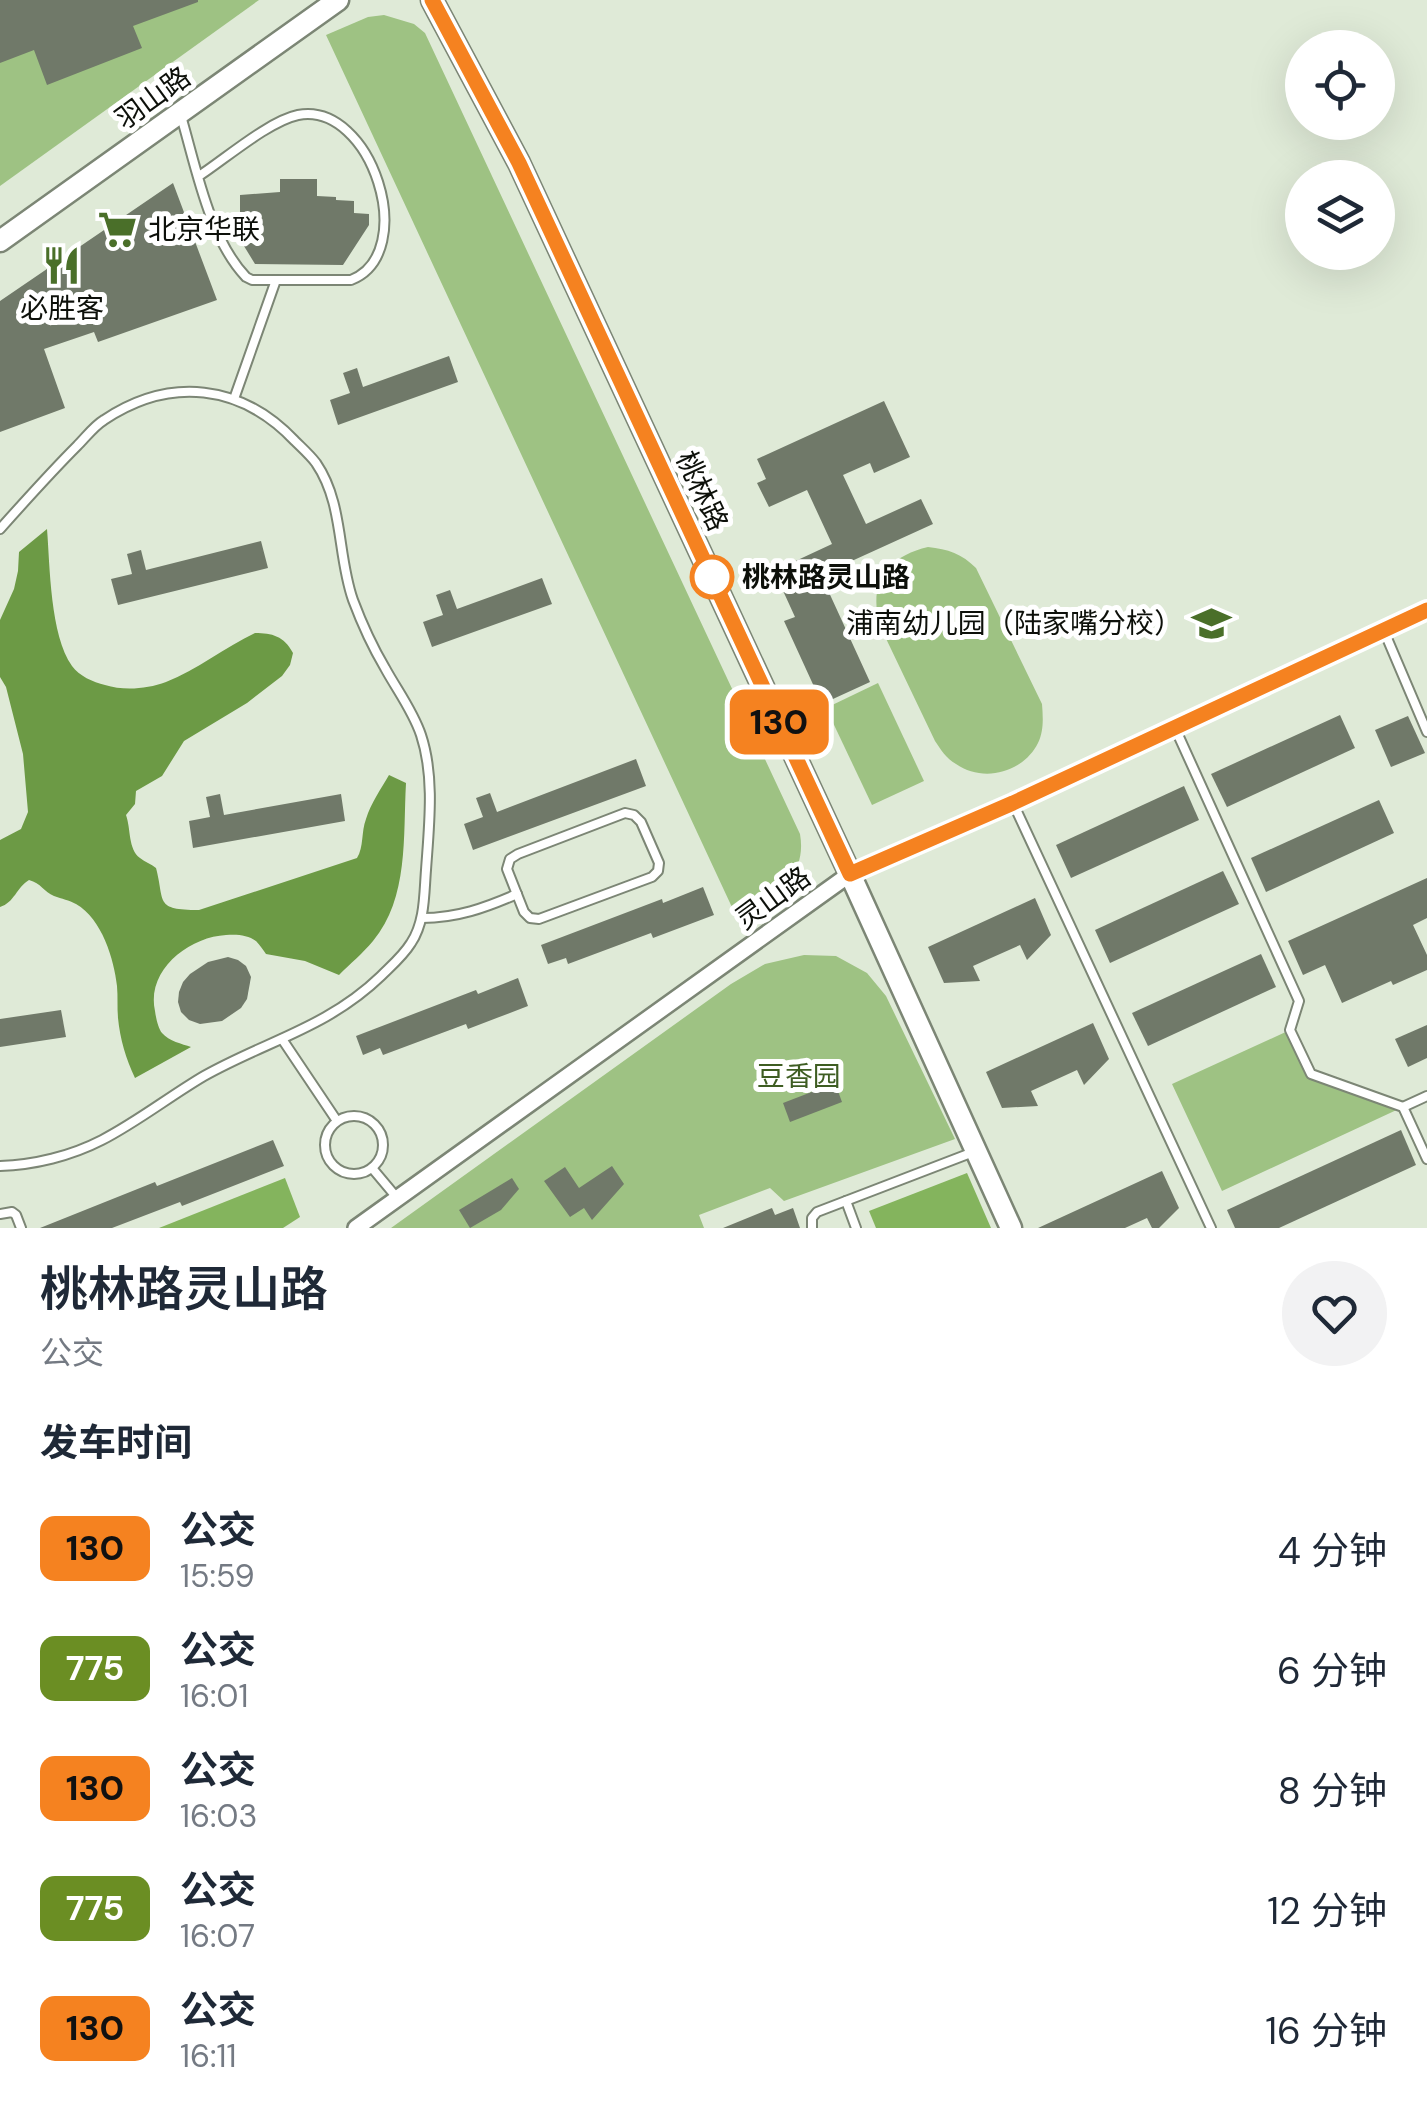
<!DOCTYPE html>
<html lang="zh">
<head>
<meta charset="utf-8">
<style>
	body { margin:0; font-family:"DM Sans","Noto Sans SC",sans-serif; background:#f2f2f3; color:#1f2937; height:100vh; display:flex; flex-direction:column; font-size:38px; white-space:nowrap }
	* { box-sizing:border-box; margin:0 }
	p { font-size:32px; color:#747a83 }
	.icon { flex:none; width:55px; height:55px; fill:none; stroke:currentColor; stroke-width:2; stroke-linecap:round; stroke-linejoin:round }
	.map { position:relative; height:1228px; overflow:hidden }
	.details { display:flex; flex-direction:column; background:#fff; flex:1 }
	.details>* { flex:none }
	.badge { padding:0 20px; border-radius:15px; font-size:35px; line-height:65px }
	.buttons { position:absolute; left:1285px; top:30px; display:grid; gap:20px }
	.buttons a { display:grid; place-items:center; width:110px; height:110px; border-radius:50%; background:#fff; box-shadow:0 10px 40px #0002; font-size:50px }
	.map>.badge { position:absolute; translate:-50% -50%; box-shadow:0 0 0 5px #fff }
	h2 { padding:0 40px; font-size:38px; line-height:90px }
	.round { display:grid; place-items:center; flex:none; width:105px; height:105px; border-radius:52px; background:#f2f2f3 }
	.headline { display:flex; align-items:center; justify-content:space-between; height:170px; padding:0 40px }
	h1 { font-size:48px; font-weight:600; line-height:75px }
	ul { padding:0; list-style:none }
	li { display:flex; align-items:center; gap:30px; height:120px; padding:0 40px }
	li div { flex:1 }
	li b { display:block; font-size:38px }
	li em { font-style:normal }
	li .badge { min-width:110px; font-weight:700; text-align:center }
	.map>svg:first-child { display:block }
</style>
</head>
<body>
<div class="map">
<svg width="1427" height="1228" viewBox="0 0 1427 1228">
	<rect width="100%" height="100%" fill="#dfead7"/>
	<g fill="#9ec283">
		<path d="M0,0H259L0,186Z"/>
		<path d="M384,15L414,24L425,33L800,834C808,880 770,896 737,918L326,35L368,17Z"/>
		<path d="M928,547C948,549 962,554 976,568L1042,704C1043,717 1044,731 1038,743C1023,773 983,783 956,764C946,758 941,750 935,741L880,626C868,583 886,557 928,547Z"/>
		<path d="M878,683L924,781L872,805L826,708Z"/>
		<path d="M804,955L836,956L867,973L886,996L955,1139L784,1201L770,1188L699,1215L704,1228H391L731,984L765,964Z"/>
		<path d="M1290,1030L1311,1074L1403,1107L1222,1191L1172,1084Z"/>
	</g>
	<g fill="#84b45d">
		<path d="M967,1173L991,1228H876L869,1211Z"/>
		<path d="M285,1178L300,1217L283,1228H159Z"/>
	</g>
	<path fill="#6c9a45" d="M47,529C50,566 50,635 72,666C79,676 93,682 105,685C124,691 147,689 166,682C197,670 225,647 255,633C272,633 284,636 293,653L290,665L282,676L247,703L184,741L162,776L136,791L135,804L126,815C131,829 128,849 140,858C145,862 151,864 156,868C165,902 154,910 199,910L357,858C364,847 361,832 366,819C371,803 381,789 389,775L406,783C403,836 409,898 373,941C363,953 350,964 339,975L305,961L266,954C263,950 260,945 256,941C248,935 237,934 226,935C189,937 146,970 155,1011C156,1018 158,1028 162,1033C169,1041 182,1044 191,1047L135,1078C126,1059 120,1039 118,1018C117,1007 118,997 117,986C114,959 102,919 76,904C69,900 62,899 54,896C44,892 41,883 29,880C17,887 14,903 0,907V840L21,829L28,812L23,754L6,687L0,677V620L14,589L18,571L19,552Z"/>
	<g fill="#707969">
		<path d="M0,0H198V2L133,26L142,48L47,85L34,50L0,63Z"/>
		<path d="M280,179H317V196L336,197V200L354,201V213L369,214V225L343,265L255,264L225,215H240V195L280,192Z"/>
		<path d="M173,183L217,300L98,342L94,332L44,349L65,408L0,432V301Z"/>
		<path d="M449,356L458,382L338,425L330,400L350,393L343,373L357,368L363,387Z"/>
		<path d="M884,401L910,457L874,473L870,463L843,475L866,524L921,499L933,524L821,575L870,682L822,704L784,621L795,617L774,571L832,544L807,490L769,507L757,483L766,479L757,459Z"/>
		<path d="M261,541L268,568L118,605L111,579L132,574L127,554L141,550L146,570Z"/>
		<path d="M542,578L552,604L432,647L423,622L443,615L436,595L450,590L457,609Z"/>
		<path d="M1340,715L1355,748L1227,807L1211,774Z"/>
		<path d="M1408,716L1425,753L1391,767L1375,730Z"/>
		<path d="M636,759L646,786L473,850L464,824L483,817L476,798L490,793L497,812Z"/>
		<path d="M1184,786L1199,820L1071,878L1056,845Z"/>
		<path d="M220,794L224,815L341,794L345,821L193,848L189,821L210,817L206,797Z"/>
		<path d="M1379,800L1394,833L1266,892L1251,858Z"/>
		<path d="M1223,871L1239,904L1110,963L1095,930Z"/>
		<path d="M1427,878V918L1413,925L1427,955V970L1393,985L1391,981L1342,1003L1325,965L1303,975L1288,941Z"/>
		<path d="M703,887L714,915L653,938L651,933L568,964L566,958L548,964L541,945L662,899L663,903Z"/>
		<path d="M1035,898L1051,935L1027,960L1020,945L973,966L980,981L944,983L928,947Z"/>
		<path d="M1261,954L1276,987L1148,1046L1132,1013Z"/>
		<path d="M228,957L238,960L246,966L251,977L247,999L241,1008L222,1021L200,1024L189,1020L181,1012L178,1002L179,992L183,982L190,974L208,962Z"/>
		<path d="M518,978L528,1006L468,1029L466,1024L383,1055L380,1048L363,1055L356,1036L476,990L478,994Z"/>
		<path d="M61,1010L66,1037L0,1047V1019Z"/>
		<path d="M1093,1023L1109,1059L1084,1085L1077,1070L1031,1091L1038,1106L1002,1108L986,1072Z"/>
		<path d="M1427,1025V1058L1408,1067L1395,1039Z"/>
		<path d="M835,1083L842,1102L790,1122L783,1103Z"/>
		<path d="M1401,1130L1416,1165L1279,1228H1235L1227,1210Z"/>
		<path d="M273,1140L284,1166L182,1206L180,1202L112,1228H40L155,1182L157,1186Z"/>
		<path d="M612,1166L624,1184L592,1220L584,1208L570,1217L544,1181L565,1167L579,1188Z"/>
		<path d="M1162,1171L1179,1208L1159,1228H1152L1147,1218L1125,1228H1038Z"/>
		<path d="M512,1178L519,1189L501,1210L470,1228L459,1210Z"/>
		<path d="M772,1208L775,1215L793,1208L800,1228H723Z"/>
	</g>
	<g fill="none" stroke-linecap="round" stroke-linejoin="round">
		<defs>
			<g id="service">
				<path d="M181,116C196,167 209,238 246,277L252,280H351C420,253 372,101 298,115C269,121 225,159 199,176"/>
				<path d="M234,399L276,280"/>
				<path d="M0,529C25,501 50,473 77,446C86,437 94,426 104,420C170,376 241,384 295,441C302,448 310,455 316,463C344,504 337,555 353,600C362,624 372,646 385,668C397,690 413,711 421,735C435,777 429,826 426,870C424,895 425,922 411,943C403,956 391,966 381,976C327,1028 266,1041 204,1076C170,1096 137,1122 102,1140C71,1156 34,1165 0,1166"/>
				<path d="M1384,631L1427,732"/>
				<path d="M1175,728L1299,1001L1290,1030L1311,1074L1403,1107L1427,1159"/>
				<path d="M1013,803L1211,1228"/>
				<path d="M625,813L634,815L641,822L659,863L658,871L652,877L539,919L530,918L524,912L507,869L510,859L518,854Z"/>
				<path d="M422,918C457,918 485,908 517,894"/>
				<path d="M282,1039L337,1121"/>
				<path d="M1403,1107L1427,1096"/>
				<circle cx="354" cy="1145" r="29"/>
				<path d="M372,1168L398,1199"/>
				<path d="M846,1201L856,1228"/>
				<path d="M0,1214L12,1212L16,1215L21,1228"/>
				<path d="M812,1228V1218L817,1212L976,1151"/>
			</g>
			<path id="minor" d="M356,1228L850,874L1013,803L1427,610"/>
			<g id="tertiary">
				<path d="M432,0L519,163L850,874L1011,1228"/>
				<path d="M0,241L338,0"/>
			</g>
		</defs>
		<use href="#service" stroke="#7c8675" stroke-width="12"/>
		<use href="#minor" stroke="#7c8675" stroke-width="20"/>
		<use href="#tertiary" stroke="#7c8675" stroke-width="25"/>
		<use href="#service" stroke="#fff" stroke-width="8"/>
		<use href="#minor" stroke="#fff" stroke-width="15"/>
		<use href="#tertiary" stroke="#fff" stroke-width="20"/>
	</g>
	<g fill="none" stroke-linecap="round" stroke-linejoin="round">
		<defs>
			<path id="line" d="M432,0L519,163L850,874L1013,803L1427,610"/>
		</defs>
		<use href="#line" stroke="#fff" stroke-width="22"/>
		<use href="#line" stroke="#f58220" stroke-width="15"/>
	</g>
	<defs>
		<symbol id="supermarket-bare" viewBox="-9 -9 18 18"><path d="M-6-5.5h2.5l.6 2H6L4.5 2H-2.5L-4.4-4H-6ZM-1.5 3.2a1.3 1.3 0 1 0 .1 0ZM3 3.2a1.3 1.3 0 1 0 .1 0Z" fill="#4a6f29" stroke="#fff" stroke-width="2.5" paint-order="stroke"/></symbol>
		<symbol id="restaurant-bare" viewBox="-9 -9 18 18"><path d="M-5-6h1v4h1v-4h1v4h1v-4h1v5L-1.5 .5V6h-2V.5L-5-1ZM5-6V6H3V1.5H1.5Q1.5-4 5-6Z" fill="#4a6f29" stroke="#fff" stroke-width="2.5" paint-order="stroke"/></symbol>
		<symbol id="school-bare" viewBox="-9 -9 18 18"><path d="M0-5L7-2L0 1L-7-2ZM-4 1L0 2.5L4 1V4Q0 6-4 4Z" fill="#4a6f29" stroke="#fff" stroke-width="2.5" paint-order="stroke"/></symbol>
	</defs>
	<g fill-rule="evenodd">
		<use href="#supermarket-bare" x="90" y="202" width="55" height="55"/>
		<use href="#restaurant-bare" x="34" y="238" width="55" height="55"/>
		<use href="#school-bare" x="1184" y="596" width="55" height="55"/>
	</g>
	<circle fill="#fff" stroke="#f58220" stroke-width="5" cx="712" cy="577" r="20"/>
	<g text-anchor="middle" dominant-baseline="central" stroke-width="10" stroke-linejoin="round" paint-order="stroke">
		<g font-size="28" fill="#0d100a" stroke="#fff">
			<text transform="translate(153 98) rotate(-36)">羽山路</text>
			<text transform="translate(702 491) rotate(65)">桃林路</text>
			<text transform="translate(773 898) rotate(-36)">灵山路</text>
		</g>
		<g font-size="28" fill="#0d100a" stroke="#fff" text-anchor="start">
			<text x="148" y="229">北京华联</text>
			<text x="62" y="308" text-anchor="middle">必胜客</text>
			<text x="1182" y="623" text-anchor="end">浦南幼儿园（陆家嘴分校）</text>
		</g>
		<g font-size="28" font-weight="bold" fill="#0d100a" stroke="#fff" text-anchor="start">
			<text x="742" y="577">桃林路灵山路</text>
		</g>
		<g font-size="28" fill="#3e5d22" stroke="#fff">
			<text x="799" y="1076">豆香园</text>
		</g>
	</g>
</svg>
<div class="buttons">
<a><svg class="icon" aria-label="locate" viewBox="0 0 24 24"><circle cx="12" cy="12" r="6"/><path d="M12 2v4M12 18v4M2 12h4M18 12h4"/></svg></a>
<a><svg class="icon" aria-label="layers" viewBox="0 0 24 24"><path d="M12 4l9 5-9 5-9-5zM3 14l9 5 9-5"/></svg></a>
</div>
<b class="badge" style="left:779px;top:722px;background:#f58220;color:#111">130</b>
</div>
<section class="details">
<div class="headline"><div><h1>桃林路灵山路</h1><p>公交</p></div><a class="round"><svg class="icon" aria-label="heart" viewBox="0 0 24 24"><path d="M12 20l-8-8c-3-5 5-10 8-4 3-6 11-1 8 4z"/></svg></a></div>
<h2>发车时间</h2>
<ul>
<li><span class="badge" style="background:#f58220;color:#111">130</span><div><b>公交</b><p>15:59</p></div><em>4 分钟</em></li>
<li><span class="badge" style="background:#6b8e23;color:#fff">775</span><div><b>公交</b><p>16:01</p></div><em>6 分钟</em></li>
<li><span class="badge" style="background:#f58220;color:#111">130</span><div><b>公交</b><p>16:03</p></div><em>8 分钟</em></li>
<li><span class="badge" style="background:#6b8e23;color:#fff">775</span><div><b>公交</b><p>16:07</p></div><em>12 分钟</em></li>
<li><span class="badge" style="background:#f58220;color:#111">130</span><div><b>公交</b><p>16:11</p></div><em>16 分钟</em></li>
</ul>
</section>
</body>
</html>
